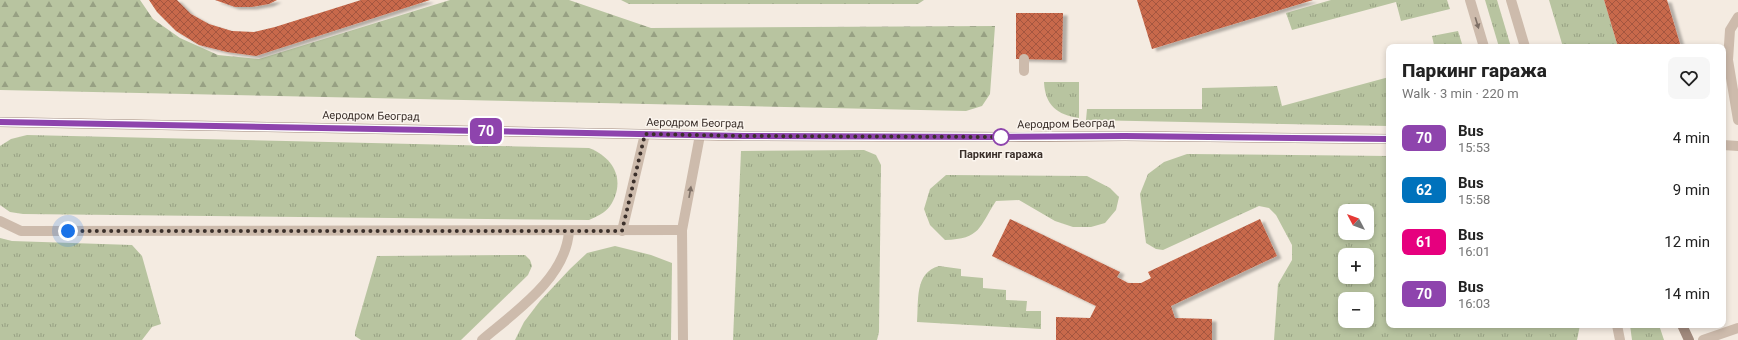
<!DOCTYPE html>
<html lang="en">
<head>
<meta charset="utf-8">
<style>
	body { margin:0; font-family:Roboto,sans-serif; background:#f6f6f6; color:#222; height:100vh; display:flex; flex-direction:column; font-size:15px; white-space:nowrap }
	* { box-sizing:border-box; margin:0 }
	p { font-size:13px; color:#767676 }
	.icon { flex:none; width:22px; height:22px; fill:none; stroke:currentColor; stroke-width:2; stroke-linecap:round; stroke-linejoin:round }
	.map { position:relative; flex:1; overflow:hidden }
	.side { position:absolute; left:1386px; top:44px; width:340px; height:284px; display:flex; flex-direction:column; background:#fff; border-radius:8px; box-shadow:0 2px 6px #0003 }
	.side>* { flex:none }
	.badge { padding:0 8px; border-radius:6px; font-size:14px; line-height:26px }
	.needle { width:26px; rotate:311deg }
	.fabs { position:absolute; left:1338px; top:204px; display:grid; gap:8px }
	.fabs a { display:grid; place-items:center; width:36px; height:36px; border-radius:8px; background:#fff; box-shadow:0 2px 6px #0003; font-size:20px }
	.you { position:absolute; width:20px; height:20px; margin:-10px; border:3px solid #fff; border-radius:50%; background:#1a73e8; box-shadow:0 0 0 6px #1a73e833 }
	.map>.badge { position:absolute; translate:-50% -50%; box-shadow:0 0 0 2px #fff }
	.round { display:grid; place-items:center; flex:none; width:42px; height:42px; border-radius:8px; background:#f6f6f6 }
	.head { display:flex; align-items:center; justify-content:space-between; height:68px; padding:0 16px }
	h1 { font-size:19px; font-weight:800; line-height:30px }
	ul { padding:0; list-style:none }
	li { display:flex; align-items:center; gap:12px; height:52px; padding:0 16px }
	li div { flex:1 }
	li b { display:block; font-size:15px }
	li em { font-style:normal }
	li .badge { min-width:44px; font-weight:700; text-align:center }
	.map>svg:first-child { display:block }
</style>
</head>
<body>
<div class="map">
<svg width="1738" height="340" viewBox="0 0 1738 340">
	<defs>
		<pattern id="grass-tufts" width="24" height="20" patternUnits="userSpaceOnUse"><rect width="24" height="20" fill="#b8c4a0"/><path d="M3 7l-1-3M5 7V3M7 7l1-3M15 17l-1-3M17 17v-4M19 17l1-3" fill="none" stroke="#97a083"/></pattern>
		<pattern id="forest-firs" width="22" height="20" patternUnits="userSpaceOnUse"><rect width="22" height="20" fill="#b8c4a0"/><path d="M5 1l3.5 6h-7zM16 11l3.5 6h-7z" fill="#97a083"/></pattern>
		<pattern id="building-cross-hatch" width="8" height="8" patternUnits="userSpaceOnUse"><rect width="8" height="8" fill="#c8694b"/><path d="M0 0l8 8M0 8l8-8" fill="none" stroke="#a4573f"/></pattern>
		<filter id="shadow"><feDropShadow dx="4.5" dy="2.5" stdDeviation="1" flood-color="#0004"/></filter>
	</defs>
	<rect width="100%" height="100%" fill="#f4ebe1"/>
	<g fill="url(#grass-tufts)" fill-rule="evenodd">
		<path d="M621,0H924L918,4H629Z"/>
		<path d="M1331,0H1447L1450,9L1401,21L1396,2L1292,30L1286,13Z"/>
		<path d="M1485,0H1497L1511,47H1499Z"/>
		<path d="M1549,0H1604L1618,47H1563Z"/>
		<path d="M1458,31L1463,47H1425L1434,45L1432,36Z"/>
		<path d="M1389,77V126L1086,120L1087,109H1202V88L1277,86L1282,106Z"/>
		<path d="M1044,82H1079V118C1057,115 1045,105 1044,82Z"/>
		<path d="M27,135L589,148C615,158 626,182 610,206C605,213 596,217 589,220L23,214L10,212L0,205V146L11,139Z"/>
		<path d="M864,150L876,155L881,165L879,332L877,340H733L741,151Z"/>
		<path d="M1187,154L1389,156V325H1580L1577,340H1274L1278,284L1292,260V245L1276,215L1269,208L1259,206L1163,250L1156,249L1146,243L1140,194L1148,174L1164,162ZM1345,211H1367V233H1345ZM1345,255H1367V277H1345ZM1345,299H1367V321H1345Z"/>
		<path d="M946,175L1087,176L1110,188L1119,197L1116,210L1105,223L1091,227H1073L1055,221L1019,200L996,201C979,227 981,239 945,240L930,225L924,209L930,189Z"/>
		<path d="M0,238L12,241L132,245L142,256L161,324L152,327L142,340H0Z"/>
		<path d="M615,246L651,255L672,263L671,340H515L524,322L540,301L570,269L587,253Z"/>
		<path d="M525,255L530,260L532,266L528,275L461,340H361L355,336V332L377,256Z"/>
		<path d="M939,266L961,269V276L983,278V288L1006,290V300L1027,301L1026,311H1041V329L917,322C919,301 914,273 939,266Z"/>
		<path d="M1630,325H1659L1664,340H1632Z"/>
	</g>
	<path fill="url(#forest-firs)" d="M0,0H140L153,19L180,38L218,55L259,59L450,0H569L651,28L995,26L990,94L982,106L966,111L0,90Z"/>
	<g fill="url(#building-cross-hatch)" filter="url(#shadow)">
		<path d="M149,0H177L191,14L209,24L232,31L254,32L275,27L361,0H430L256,56L227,52L199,45L176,31L157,12Z"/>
		<path d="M215,0H277L269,4L252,7H235Z"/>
		<path d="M1137,0H1313L1152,49Z"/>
		<path d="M1604,0H1667L1681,47H1618Z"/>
		<path d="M1016,13H1063L1062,60L1016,59Z"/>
		<path d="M1010,219L1120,272L1117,277L1128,283H1141L1151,278L1148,272L1260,219L1277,256L1171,306L1175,318L1212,319V340H1056V317L1090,318L1096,306L992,256Z"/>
	</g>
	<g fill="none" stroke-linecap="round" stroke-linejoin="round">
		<g stroke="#cdbbac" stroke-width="10">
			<path d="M1738,17L1730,30L1728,60L1738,120"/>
			<path d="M1024,71V59"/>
			<path d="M1723,145L1738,146"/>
			<path d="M0,221L21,231L682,230"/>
			<path d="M622,231L645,134"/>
			<path d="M1617,325L1620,340"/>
			<path d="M482,340C515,312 566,278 569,231"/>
			<path d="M683,340L682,230L700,135"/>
			<path d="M1703,340L1738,328"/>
		</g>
		<g stroke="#cdbbac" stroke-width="10">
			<path d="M1470,0L1484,47"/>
			<path d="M1511,0L1525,47"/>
		</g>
		<g stroke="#a18a7d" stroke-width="10">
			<path d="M0,122L744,136L1023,137L1125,136L1389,139"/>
			<path d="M1682,325L1689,340"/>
		</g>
	</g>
	<defs><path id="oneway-solid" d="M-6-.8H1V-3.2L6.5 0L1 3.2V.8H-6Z"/></defs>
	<g fill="#7d6f65">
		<use href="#oneway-solid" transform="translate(1477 23) rotate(73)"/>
		<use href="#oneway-solid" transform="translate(690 192) rotate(-80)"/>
	</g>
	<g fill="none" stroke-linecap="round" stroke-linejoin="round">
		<defs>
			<path id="line" d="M0,122L744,136L994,137L1125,136L1389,139"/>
		</defs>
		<use href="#line" stroke="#fff" stroke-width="9"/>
		<use href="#line" stroke="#8e44ad" stroke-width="6"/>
		<path stroke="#3b302b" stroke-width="4" stroke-dasharray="0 7.2" d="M68,231H622L645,134L744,136L1001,137"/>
	</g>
	<circle fill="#fff" stroke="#8e44ad" stroke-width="2" cx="1001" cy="137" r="8"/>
	<g text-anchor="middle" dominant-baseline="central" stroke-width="3" stroke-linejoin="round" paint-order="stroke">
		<g font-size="11" fill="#3b302b" stroke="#fbf5ee">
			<text transform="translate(371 116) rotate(1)">Аеродром Београд</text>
			<text transform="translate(695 123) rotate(1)">Аеродром Београд</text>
			<text transform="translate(1066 124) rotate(-1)">Аеродром Београд</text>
		</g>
		<g font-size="11" font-weight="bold" fill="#3b302b" stroke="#fbf5ee">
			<text x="1001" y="154">Паркинг гаража</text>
		</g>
	</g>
</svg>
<div class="fabs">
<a><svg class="needle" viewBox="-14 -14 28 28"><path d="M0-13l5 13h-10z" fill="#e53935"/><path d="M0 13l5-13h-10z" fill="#767676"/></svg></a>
<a>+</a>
<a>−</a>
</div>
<div class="you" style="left:68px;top:231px"></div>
<b class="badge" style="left:486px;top:131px;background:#8e44ad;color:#fff">70</b>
<section class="side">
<div class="head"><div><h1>Паркинг гаража</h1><p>Walk · 3 min · 220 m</p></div><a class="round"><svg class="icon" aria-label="heart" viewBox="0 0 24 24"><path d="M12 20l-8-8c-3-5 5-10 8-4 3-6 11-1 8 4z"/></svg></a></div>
<ul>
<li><span class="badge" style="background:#8e44ad;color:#fff">70</span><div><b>Bus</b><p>15:53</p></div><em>4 min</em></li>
<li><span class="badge" style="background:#0072bc;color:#fff">62</span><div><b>Bus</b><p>15:58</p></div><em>9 min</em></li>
<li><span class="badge" style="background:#e6007e;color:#fff">61</span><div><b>Bus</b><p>16:01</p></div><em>12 min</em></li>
<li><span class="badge" style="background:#8e44ad;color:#fff">70</span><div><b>Bus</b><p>16:03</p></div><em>14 min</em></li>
</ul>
</section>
</div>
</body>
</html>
